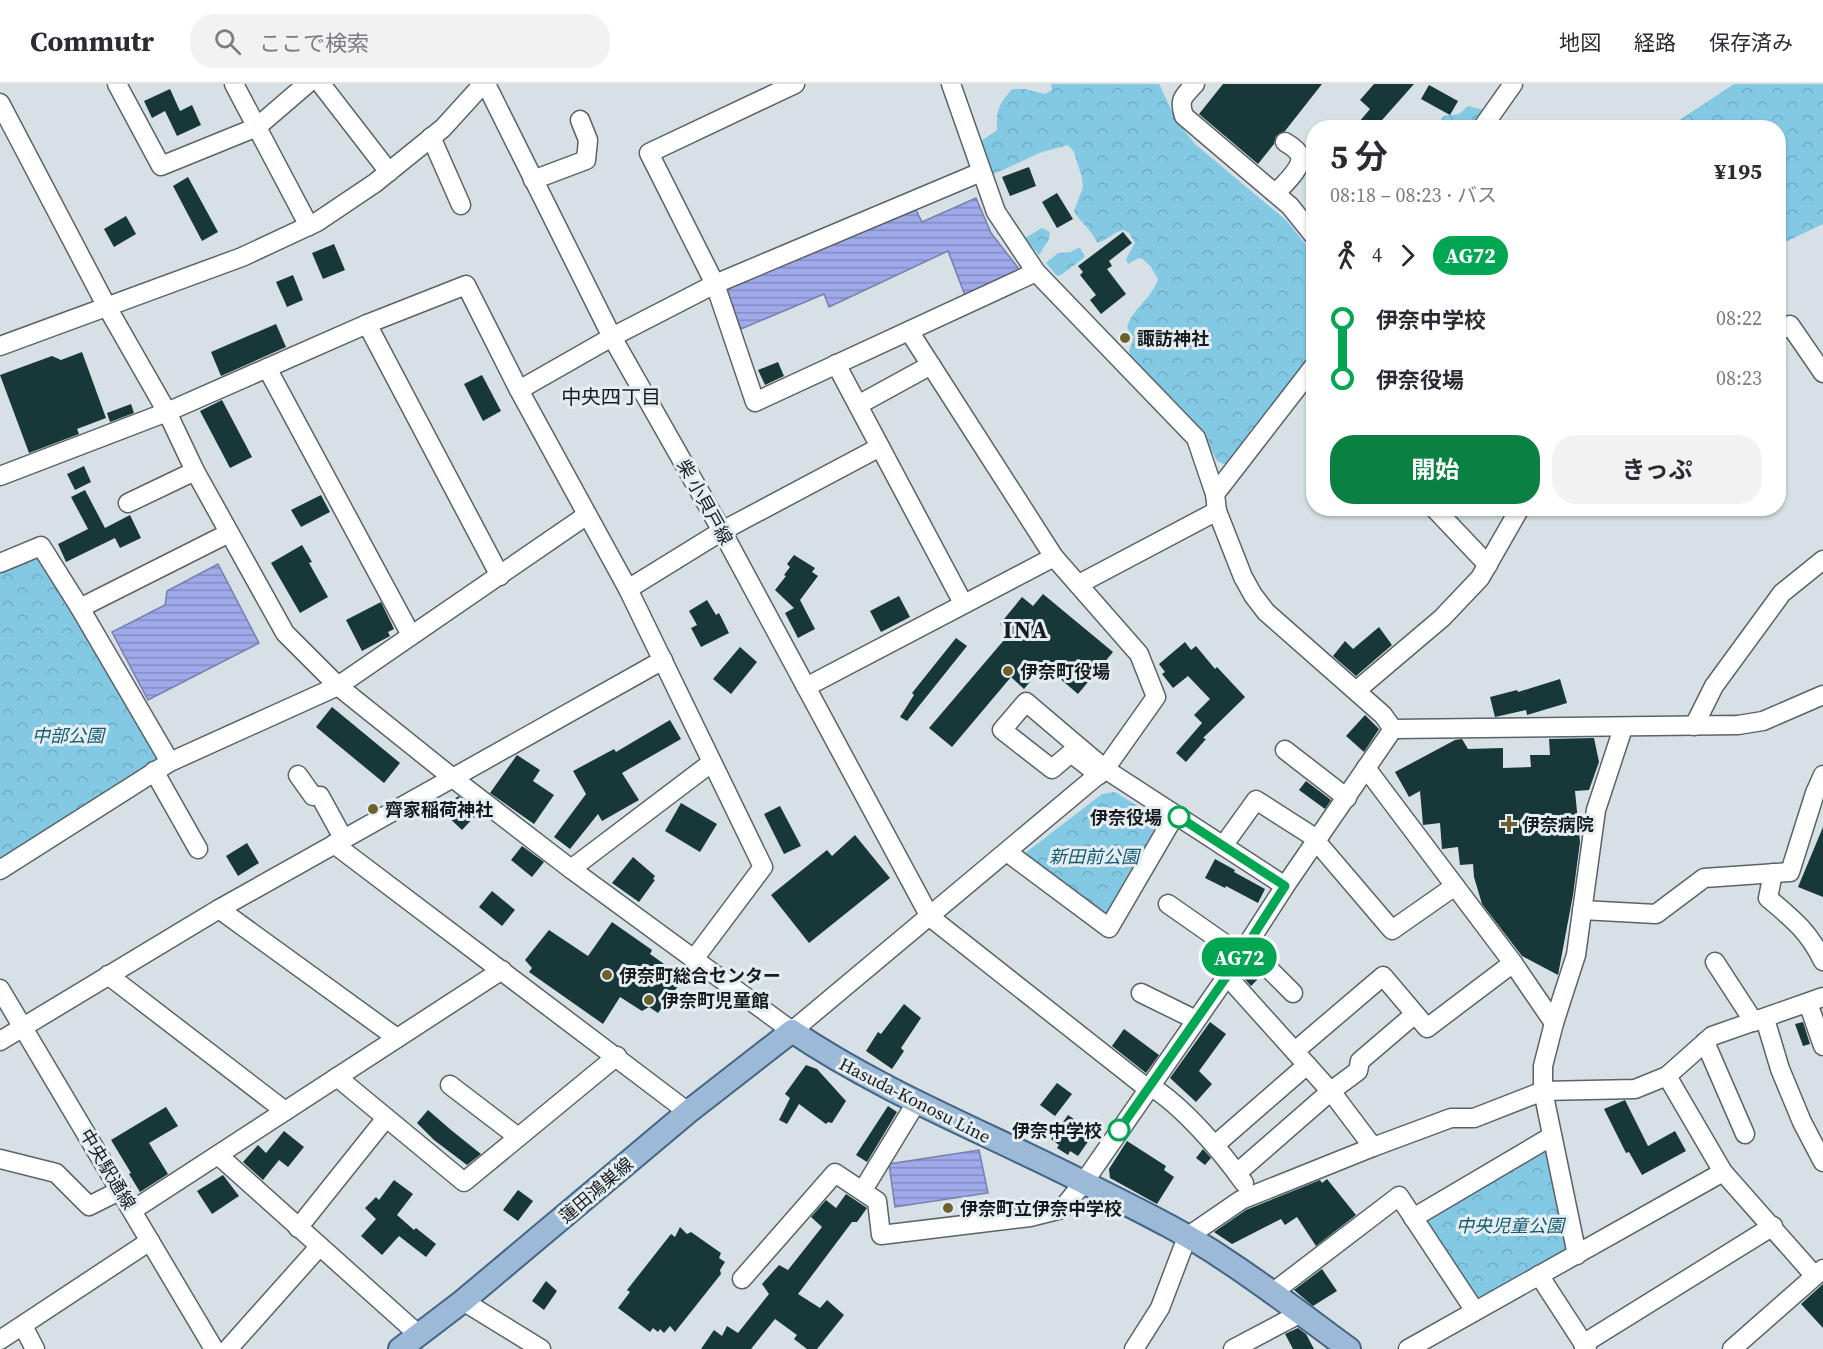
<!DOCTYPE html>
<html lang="ja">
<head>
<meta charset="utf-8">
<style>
	body { margin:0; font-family:"Source Serif 4","Noto Sans JP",serif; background:#f2f2f3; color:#2b2b33; height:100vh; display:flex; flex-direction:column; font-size:22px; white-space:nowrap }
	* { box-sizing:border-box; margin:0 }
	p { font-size:20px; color:#7c7c81 }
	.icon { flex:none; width:33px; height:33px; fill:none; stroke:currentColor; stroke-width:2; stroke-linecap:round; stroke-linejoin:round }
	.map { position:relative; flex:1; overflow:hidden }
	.details { position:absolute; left:1306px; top:36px; width:480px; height:396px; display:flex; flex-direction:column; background:#fff; border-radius:24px; box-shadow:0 2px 4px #0004 }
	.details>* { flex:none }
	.badge { padding:0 12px; border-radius:20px; font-size:21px; line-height:39px }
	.map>.badge { position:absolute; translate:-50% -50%; box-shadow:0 0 0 3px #fff }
	.legs { display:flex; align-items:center; gap:9px; height:66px; padding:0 24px; font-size:20px }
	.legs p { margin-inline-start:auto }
	.headline { display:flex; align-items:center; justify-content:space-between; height:102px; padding:0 24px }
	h1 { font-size:33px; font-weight:700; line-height:45px }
	.primary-button { display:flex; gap:12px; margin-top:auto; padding:12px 24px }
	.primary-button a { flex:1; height:69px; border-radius:24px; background:#0b8043; color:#fff; font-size:24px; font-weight:700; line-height:69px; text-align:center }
	.primary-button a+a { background:#f2f2f3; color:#2b2b33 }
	ul { padding:0 24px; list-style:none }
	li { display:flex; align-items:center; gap:21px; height:60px; font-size:22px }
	li i { display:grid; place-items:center; width:9px; height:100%; margin:0 8px; background:currentColor }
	li i::after { content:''; width:15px; height:15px; margin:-8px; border:4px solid; border-radius:50%; background:#fff }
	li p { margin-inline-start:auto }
	li:first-child i { background:linear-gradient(#0000 50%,currentColor 0) }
	li:last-child i { background:linear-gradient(currentColor 50%,#0000 0) }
	header { display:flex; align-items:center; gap:36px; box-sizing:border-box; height:84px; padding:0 30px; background:#fff; border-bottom:2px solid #e1e1e2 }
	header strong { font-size:28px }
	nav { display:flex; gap:33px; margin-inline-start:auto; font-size:21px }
	.search { width:420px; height:54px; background:#f2f2f3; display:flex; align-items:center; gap:15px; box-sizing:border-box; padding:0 21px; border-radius:24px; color:#7c7c81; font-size:22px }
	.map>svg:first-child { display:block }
</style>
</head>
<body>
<header>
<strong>Commutr</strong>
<div class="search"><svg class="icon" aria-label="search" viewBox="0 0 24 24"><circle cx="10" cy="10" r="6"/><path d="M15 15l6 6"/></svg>ここで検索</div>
<nav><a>地図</a><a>経路</a><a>保存済み</a></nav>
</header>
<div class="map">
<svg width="1823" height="1265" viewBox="0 0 1823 1265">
	<defs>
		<pattern id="forest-crowns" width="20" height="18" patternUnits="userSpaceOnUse" patternTransform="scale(1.5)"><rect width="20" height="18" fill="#83c9e4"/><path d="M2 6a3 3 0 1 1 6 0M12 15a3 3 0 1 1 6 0" fill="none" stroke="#70acc3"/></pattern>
		<pattern id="water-rules" width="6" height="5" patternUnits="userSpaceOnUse" patternTransform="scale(1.5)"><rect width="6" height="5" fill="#a0aaeb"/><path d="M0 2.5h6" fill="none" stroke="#818abe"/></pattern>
	</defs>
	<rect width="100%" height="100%" fill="#d7e1e5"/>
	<g fill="url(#forest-crowns)">
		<path d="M1051,0H1159L1177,38L1195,60L1287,137L1314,171V268L1230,380H1223L1217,377L1205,354L1181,323L1133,281L1129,267L1134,253L1127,244C1132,224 1152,215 1158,195L1151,183L1144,176L1139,174L1128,180L1126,175L1135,159L1129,149L1124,146C1113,148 1108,156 1097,159C1092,145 1081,140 1074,127L1083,103L1082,94L1074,68L1068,61C1057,65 1045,66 1035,71C1020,78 1006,85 991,91L981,57L997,46C996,26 999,20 1012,5H1025L1045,10L1052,6Z"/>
		<path d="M1734,0H1823V140L1779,161V44L1669,43Z"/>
		<path d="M1468,22L1483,26L1471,43H1435L1444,32L1459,30Z"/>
		<path d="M1042,144L1050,148L1049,155L1039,171L1025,154Z"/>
		<path d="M1078,164H1080L1085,173L1061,191L1057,192L1046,179L1058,169L1071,168Z"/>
		<path d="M40,468L161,674L0,775V485Z"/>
		<path d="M1115,708L1163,738L1109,834L1024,770L1102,710Z"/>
		<path d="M1548,1063L1568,1166L1476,1217L1420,1132Z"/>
	</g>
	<g fill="url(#water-rules)" stroke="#777fae" stroke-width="1.5">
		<path d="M976,114L991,149L1022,189L966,214L948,167L829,223L824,210L741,245L727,208L729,203L916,126L922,138Z"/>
		<path d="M218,480L259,559L148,616L112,548L165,521L167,507Z"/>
		<path d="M979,1066L988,1109L895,1123L889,1080Z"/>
	</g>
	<g fill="#173738">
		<path d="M1223,0H1322L1285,47L1276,52L1274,60L1258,80L1199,30Z"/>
		<path d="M1374,0H1414L1375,44H1354L1370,25L1360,16Z"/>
		<path d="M1429,1L1458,17L1450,31L1421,15Z"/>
		<path d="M170,5L180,27L192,21L201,41L177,52L165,27L152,34L144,17Z"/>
		<path d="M1029,83L1036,102L1010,112L1002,93Z"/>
		<path d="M188,93L218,148L202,157L173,102Z"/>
		<path d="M1057,109L1073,135L1057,144L1042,118Z"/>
		<path d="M126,132L136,150L114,163L104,145Z"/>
		<path d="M1123,148L1132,159L1109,177L1112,182L1107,185L1126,210L1101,230L1090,216L1096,211L1080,191L1083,188L1078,182Z"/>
		<path d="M334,160L345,186L323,195L312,169Z"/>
		<path d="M293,191L303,216L287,223L276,198Z"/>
		<path d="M276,240L286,263L221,292L211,268Z"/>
		<path d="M82,268L106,334L77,345L79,350L29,369L0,291L52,272L61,276Z"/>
		<path d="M778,278L784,292L765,301L758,286Z"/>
		<path d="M482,291L501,327L483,337L464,300Z"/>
		<path d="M222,316L252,373L230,384L200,327Z"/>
		<path d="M131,320L134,329L110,338L107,329Z"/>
		<path d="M84,382L91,398L75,406L67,390Z"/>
		<path d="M85,406L105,444L130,431L141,454L120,464L115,454L66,478L58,460L88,445L71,413Z"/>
		<path d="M321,411L330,428L301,443L291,426Z"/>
		<path d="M302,461L312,478L309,479L328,513L300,529L271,479Z"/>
		<path d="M794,471L815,484L812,488L818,492L800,516L815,545L798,554L785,529L794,524L775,506L786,492L784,491L790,483L787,480Z"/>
		<path d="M1043,510L1113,568L1078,610L1044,581L1024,605L1011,593L952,663L929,644L1010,549L1000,540L1022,513L1033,522Z"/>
		<path d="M899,512L910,533L881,548L870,527Z"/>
		<path d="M707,516L716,531L719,529L729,549L701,563L691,544L697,541L689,527Z"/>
		<path d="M381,518L394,545L388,548L390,552L362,567L346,536Z"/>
		<path d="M1379,543L1392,561L1356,592L1333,572L1345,557L1353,565Z"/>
		<path d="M956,554L967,562L907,637L900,633L914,611L912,609Z"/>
		<path d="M1185,558L1191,566L1196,562L1215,585L1217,583L1245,613L1203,654L1206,655L1186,678L1176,669L1202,639L1194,631L1210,615L1188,592L1173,604L1162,590L1165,588L1159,580Z"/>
		<path d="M740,563L757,578L731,610L713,595Z"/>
		<path d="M1560,595L1567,619L1527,631L1526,626L1495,633L1490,613L1517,606L1518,608Z"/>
		<path d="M332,623L400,679L384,699L316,643Z"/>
		<path d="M1365,631L1379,645L1364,668L1346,652Z"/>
		<path d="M670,636L681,655L622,689L639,716L602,737L598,730L570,765L554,753L586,710L573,687L614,665L616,668Z"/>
		<path d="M1594,654L1599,678L1589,706L1575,707L1580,758L1573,811L1558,891L1522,872L1482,820L1474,793L1473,780L1460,781L1458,763L1442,765L1440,739L1423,741L1420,707L1409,713L1395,688L1455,656L1462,655L1468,665L1503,664V684L1531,683L1530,671H1550L1549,655Z"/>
		<path d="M517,671L540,686L533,697L554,711L534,740L490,709Z"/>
		<path d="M1306,697L1331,716L1325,725L1299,706Z"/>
		<path d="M458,712L478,729L462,746L443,728Z"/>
		<path d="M681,719L717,740L700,768L665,747Z"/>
		<path d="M780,722L801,762L784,770L764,730Z"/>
		<path d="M1823,743V813L1798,803Z"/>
		<path d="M855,751L890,794L809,859L771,811L827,766L832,772Z"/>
		<path d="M247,759L259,779L238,792L226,772Z"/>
		<path d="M522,762L544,778L532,793L511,776Z"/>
		<path d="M633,773L655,792L653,795L655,796L639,818L612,799Z"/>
		<path d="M1215,775L1235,786L1234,788L1265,805L1258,819L1226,802L1225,804L1205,794Z"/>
		<path d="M492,807L515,826L502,842L479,823Z"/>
		<path d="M612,838L652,866L650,870L684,894L658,929L649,923L642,927L620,913L603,940L529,888L532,884L525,876L549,846L588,872Z"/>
		<path d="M1248,881L1261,892L1251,902L1242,892Z"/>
		<path d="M904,920L921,934L901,964L904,967L892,985L866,967L878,948L881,950Z"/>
		<path d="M1210,938L1226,950L1199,987L1212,1000L1196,1018L1170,994Z"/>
		<path d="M1803,938L1810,960L1803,962L1795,940Z"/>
		<path d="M1124,945L1159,971L1146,989L1112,962Z"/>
		<path d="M806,981L817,985L846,1017L832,1039L828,1038L826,1040L799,1020L787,1040L779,1036L790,1014L785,1010Z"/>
		<path d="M1057,999L1072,1010L1055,1032L1040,1021Z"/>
		<path d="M1625,1016L1648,1062L1675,1047L1686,1067L1642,1091L1629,1068L1626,1069L1604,1025Z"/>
		<path d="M888,1022L897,1028L867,1078L856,1071Z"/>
		<path d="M166,1023L178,1042L149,1059L168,1090L140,1108L129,1090L131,1089L111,1056Z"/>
		<path d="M428,1026L451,1046L481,1070L467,1081L434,1056L417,1039Z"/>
		<path d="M1068,1031L1094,1049L1078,1072L1070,1067L1068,1071L1057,1064L1059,1061L1051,1055Z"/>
		<path d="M284,1047L304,1063L288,1083L279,1076L263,1096L243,1078L258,1061L266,1069Z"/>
		<path d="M1127,1057L1166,1082L1164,1086L1174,1093L1157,1120L1110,1094L1109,1085Z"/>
		<path d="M1203,1065L1211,1074L1205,1081L1196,1074Z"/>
		<path d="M223,1091L239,1112L212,1130L197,1107Z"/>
		<path d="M1327,1095L1356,1131L1316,1162L1297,1133L1285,1141L1281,1135L1232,1160L1214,1148L1246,1126L1320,1096L1322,1099Z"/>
		<path d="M394,1096L413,1110L397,1131L414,1146L416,1144L436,1160L426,1173L399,1152L382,1171L361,1152L376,1135L365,1124L376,1113L379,1116Z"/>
		<path d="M518,1106L533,1117L518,1137L503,1126Z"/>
		<path d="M846,1110L867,1124L857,1138H852L798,1210L820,1224L827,1216L844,1231L817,1265H807L794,1255L797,1251L775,1235L751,1265H701L714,1246L722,1252L727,1242L738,1249L769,1210L762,1200L779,1181L788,1186L822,1143L811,1133L826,1116L836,1124Z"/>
		<path d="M680,1143L687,1150L691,1148L721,1169L719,1174L725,1178L720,1186L721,1190L675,1248L670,1242L664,1249L660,1245L658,1248L653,1244L650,1248L618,1224L630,1208L627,1206L671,1150L675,1153Z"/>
		<path d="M1322,1185L1337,1207L1313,1222L1294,1206Z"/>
		<path d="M546,1197L557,1207L544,1226L532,1217Z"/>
		<path d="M1823,1200V1244L1801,1220Z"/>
		<path d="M1298,1244L1306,1250L1314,1265H1293L1285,1250Z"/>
	</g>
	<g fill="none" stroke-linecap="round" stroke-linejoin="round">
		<defs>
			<g id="minor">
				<path d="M117,0L161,82L257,43L307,0"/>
				<path d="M234,0L309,142"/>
				<path d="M321,0L389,88"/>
				<path d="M486,0L612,253L722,447L930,833L1148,1005"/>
				<path d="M795,0L649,69L715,200L755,318L1036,188"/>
				<path d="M951,0L996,128L1036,188L1196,354L1215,410L1217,427L1243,493L1253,511L1266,528L1383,631L1393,645"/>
				<path d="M1195,0C1184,12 1178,15 1184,32L1290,122L1314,152"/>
				<path d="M0,19L107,223L167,328L195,387L285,549L338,602L454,695L571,785L792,947L1105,685L1156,613L1139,570L1054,473L806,603"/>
				<path d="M1482,44L1513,0"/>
				<path d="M431,53L461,121"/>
				<path d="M533,96L586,76L588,56L580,36"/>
				<path d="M1276,109C1283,101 1303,84 1300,72C1298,66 1290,61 1285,58"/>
				<path d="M367,240L500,492"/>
				<path d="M909,247L1054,473"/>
				<path d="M1779,247L1790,241L1823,289"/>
				<path d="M0,262L242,173L317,138L375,99L443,44L483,0"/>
				<path d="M836,280L963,519"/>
				<path d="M267,284L411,551"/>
				<path d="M519,306L612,253L715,200L981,88"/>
				<path d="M858,321L931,281"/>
				<path d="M0,392L167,328L367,240L466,201L519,306L628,505L763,783L694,875"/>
				<path d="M1215,410L1314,282"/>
				<path d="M128,419L195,387"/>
				<path d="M1434,424L1488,481"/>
				<path d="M0,479L41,462L80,524L170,678"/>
				<path d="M1079,500L1217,427"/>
				<path d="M628,505L722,447L880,363"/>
				<path d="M80,524L229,449"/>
				<path d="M1357,606L1442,534L1480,494L1520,424"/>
				<path d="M1694,642L1714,602L1782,509L1823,476"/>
				<path d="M1393,645L1738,641L1763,637L1823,611"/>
				<path d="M1285,666L1347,714"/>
				<path d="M1366,684L1513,879L1554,939"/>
				<path d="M154,687L198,765"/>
				<path d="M298,691L313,712H320L343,754"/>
				<path d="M1099,691L1071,669L1052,685L1002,646L1026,618L1105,685L1285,802"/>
				<path d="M1316,757L1392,846L1455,802"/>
				<path d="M334,760L688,1028"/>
				<path d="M1223,762L1256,716L1317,755"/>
				<path d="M1007,768L1109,844L1175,731"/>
				<path d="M571,785L711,679"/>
				<path d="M0,786L170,678L338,602L587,431"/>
				<path d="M1773,789L1768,814C1793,835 1809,848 1823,877"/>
				<path d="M1168,820L1241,871"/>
				<path d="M219,825L397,954"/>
				<path d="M1582,826L1656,830L1704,794L1790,788L1815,709L1823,691"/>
				<path d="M1246,862L1293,909"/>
				<path d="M1715,878L1754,938"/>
				<path d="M108,891L285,1027"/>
				<path d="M1227,892L1333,1010L1373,1063"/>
				<path d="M0,905L214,1265"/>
				<path d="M1141,909L1196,936"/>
				<path d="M1808,919L1823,962"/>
				<path d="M1765,935L1780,985L1802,1038L1823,1078"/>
				<path d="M0,957L219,825L663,576"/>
				<path d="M1705,958L1745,1050"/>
				<path d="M1295,967L1383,892L1427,944L1513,879"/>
				<path d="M1667,992L1723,1088L1814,1191"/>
				<path d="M337,993L464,1098L617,972"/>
				<path d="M450,1001L518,1053"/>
				<path d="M1150,1002C1183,1022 1222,1068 1244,1099"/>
				<path d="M1215,1061L1307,981"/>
				<path d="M218,1071L419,1251"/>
				<path d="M0,1075L56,1089L89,1122L121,1106"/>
				<path d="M1237,1089L1331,1007L1358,987L1360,977L1415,930"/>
				<path d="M863,1106L916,1019"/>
				<path d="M133,1126L502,886"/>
				<path d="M1413,1134L1552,1052"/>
				<path d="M298,1144L386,1034"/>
				<path d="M1577,1171L1543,1007V982L1554,939L1576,871L1596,726L1623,644"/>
				<path d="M1539,1191L1587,1265"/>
				<path d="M742,1195L835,1089L877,1117L881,1151L1030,1133L1062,1125L1084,1098L1227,892L1285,802L1393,645"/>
				<path d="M1272,1209L1399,1112L1475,1227"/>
				<path d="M463,1217L541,1265"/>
				<path d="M23,1242L35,1265"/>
				<path d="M0,1256L150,1157"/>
				<path d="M1583,1260L1773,1142"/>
				<path d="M228,1265L319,1163"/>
				<path d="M1134,1265L1160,1224L1187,1153L1241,1116L1373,1063L1451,1034H1474L1543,1007L1635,1005L1667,992L1712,952L1823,913"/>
				<path d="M1233,1265L1301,1229"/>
				<path d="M1408,1265L1723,1088"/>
				<path d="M1732,1265L1823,1185"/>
			</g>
			<path id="major" d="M400,1265L463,1217L688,1028L792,947C884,1009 987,1049 1085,1099C1132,1123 1181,1146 1224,1175C1267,1203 1308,1235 1349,1265"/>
		</defs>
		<use href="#minor" stroke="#5a6367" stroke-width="21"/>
		<use href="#major" stroke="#436485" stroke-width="26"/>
		<use href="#minor" stroke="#fff" stroke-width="18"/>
		<use href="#major" stroke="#9cb9d7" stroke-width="22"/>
	</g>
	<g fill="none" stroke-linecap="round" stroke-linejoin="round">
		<defs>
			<path id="line-1" d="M1119,1046L1227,892L1285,802L1179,733"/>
		</defs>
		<use href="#line-1" stroke="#fff" stroke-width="14"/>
		<use href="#line-1" stroke="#00a651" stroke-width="9"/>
	</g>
	<g fill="#6e602d" stroke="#e4eef2" stroke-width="2">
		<circle cx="1125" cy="254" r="6"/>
		<circle cx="1008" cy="587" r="6"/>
		<circle cx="373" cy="725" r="6"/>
		<path d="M1506 731h6v6h6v6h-6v6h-6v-6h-6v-6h6z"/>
		<circle cx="607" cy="891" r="6"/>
		<circle cx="649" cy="916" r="6"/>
		<circle cx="948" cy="1124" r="6"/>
	</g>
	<g fill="#fff" stroke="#00a651" stroke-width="3">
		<circle cx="1179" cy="733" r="10"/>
		<circle cx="1119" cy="1046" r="10"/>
	</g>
	<g text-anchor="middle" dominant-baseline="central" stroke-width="6" stroke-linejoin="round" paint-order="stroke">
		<g font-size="18" font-weight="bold" fill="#181c1e" stroke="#e4eef2" text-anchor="start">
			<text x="1137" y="254">諏訪神社</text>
			<text x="1020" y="587">伊奈町役場</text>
			<text x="385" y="725">齊家稲荷神社</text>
			<text x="1522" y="740">伊奈病院</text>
			<text x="619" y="891">伊奈町総合センター</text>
			<text x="661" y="916">伊奈町児童館</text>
			<text x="960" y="1124">伊奈町立伊奈中学校</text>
		</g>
		<g font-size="18" fill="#181c1e" stroke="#e4eef2">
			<text transform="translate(705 418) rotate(61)">柴 小貝戸線</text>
			<text transform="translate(915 1016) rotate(27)">Hasuda-Konosu Line</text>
			<text transform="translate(108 1085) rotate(59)">中央駅通線</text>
			<text transform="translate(596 1106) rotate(-40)">蓮田鴻巣線</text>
		</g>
		<g font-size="18" font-style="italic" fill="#135970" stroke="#e4eef2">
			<text x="68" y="651">中部公園</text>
			<text x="1094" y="772">新田前公園</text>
			<text x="1510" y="1141">中央児童公園</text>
		</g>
		<g font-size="18" font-weight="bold" fill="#181c1e" stroke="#e4eef2" text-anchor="end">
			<text x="1162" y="733">伊奈役場</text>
			<text x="1102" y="1046">伊奈中学校</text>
		</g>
		<g font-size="20" fill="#181c1e" stroke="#e4eef2">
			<text x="611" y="313">中央四丁目</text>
		</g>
		<g font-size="24" font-weight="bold" letter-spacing="1.5" fill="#181c1e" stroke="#e4eef2">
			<text x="1026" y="545">INA</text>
		</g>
	</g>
</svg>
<b class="badge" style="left:1239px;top:873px;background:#00a651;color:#fff">AG72</b>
<section class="details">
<div class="headline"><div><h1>5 分</h1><p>08:18 – 08:23 · バス</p></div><b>¥195</b></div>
<div class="legs"><svg class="icon" aria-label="walk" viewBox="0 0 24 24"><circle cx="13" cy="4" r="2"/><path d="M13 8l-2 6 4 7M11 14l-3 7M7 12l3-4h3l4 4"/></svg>4<svg class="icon" aria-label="forward" viewBox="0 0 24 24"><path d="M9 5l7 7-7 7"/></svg><b class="badge" style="background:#00a651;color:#fff">AG72</b></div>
<ul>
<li><i style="color:#00a651"></i><b>伊奈中学校</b><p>08:22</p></li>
<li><i style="color:#00a651"></i><b>伊奈役場</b><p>08:23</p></li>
</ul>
<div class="primary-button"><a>開始</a><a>きっぷ</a></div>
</section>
</div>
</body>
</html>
